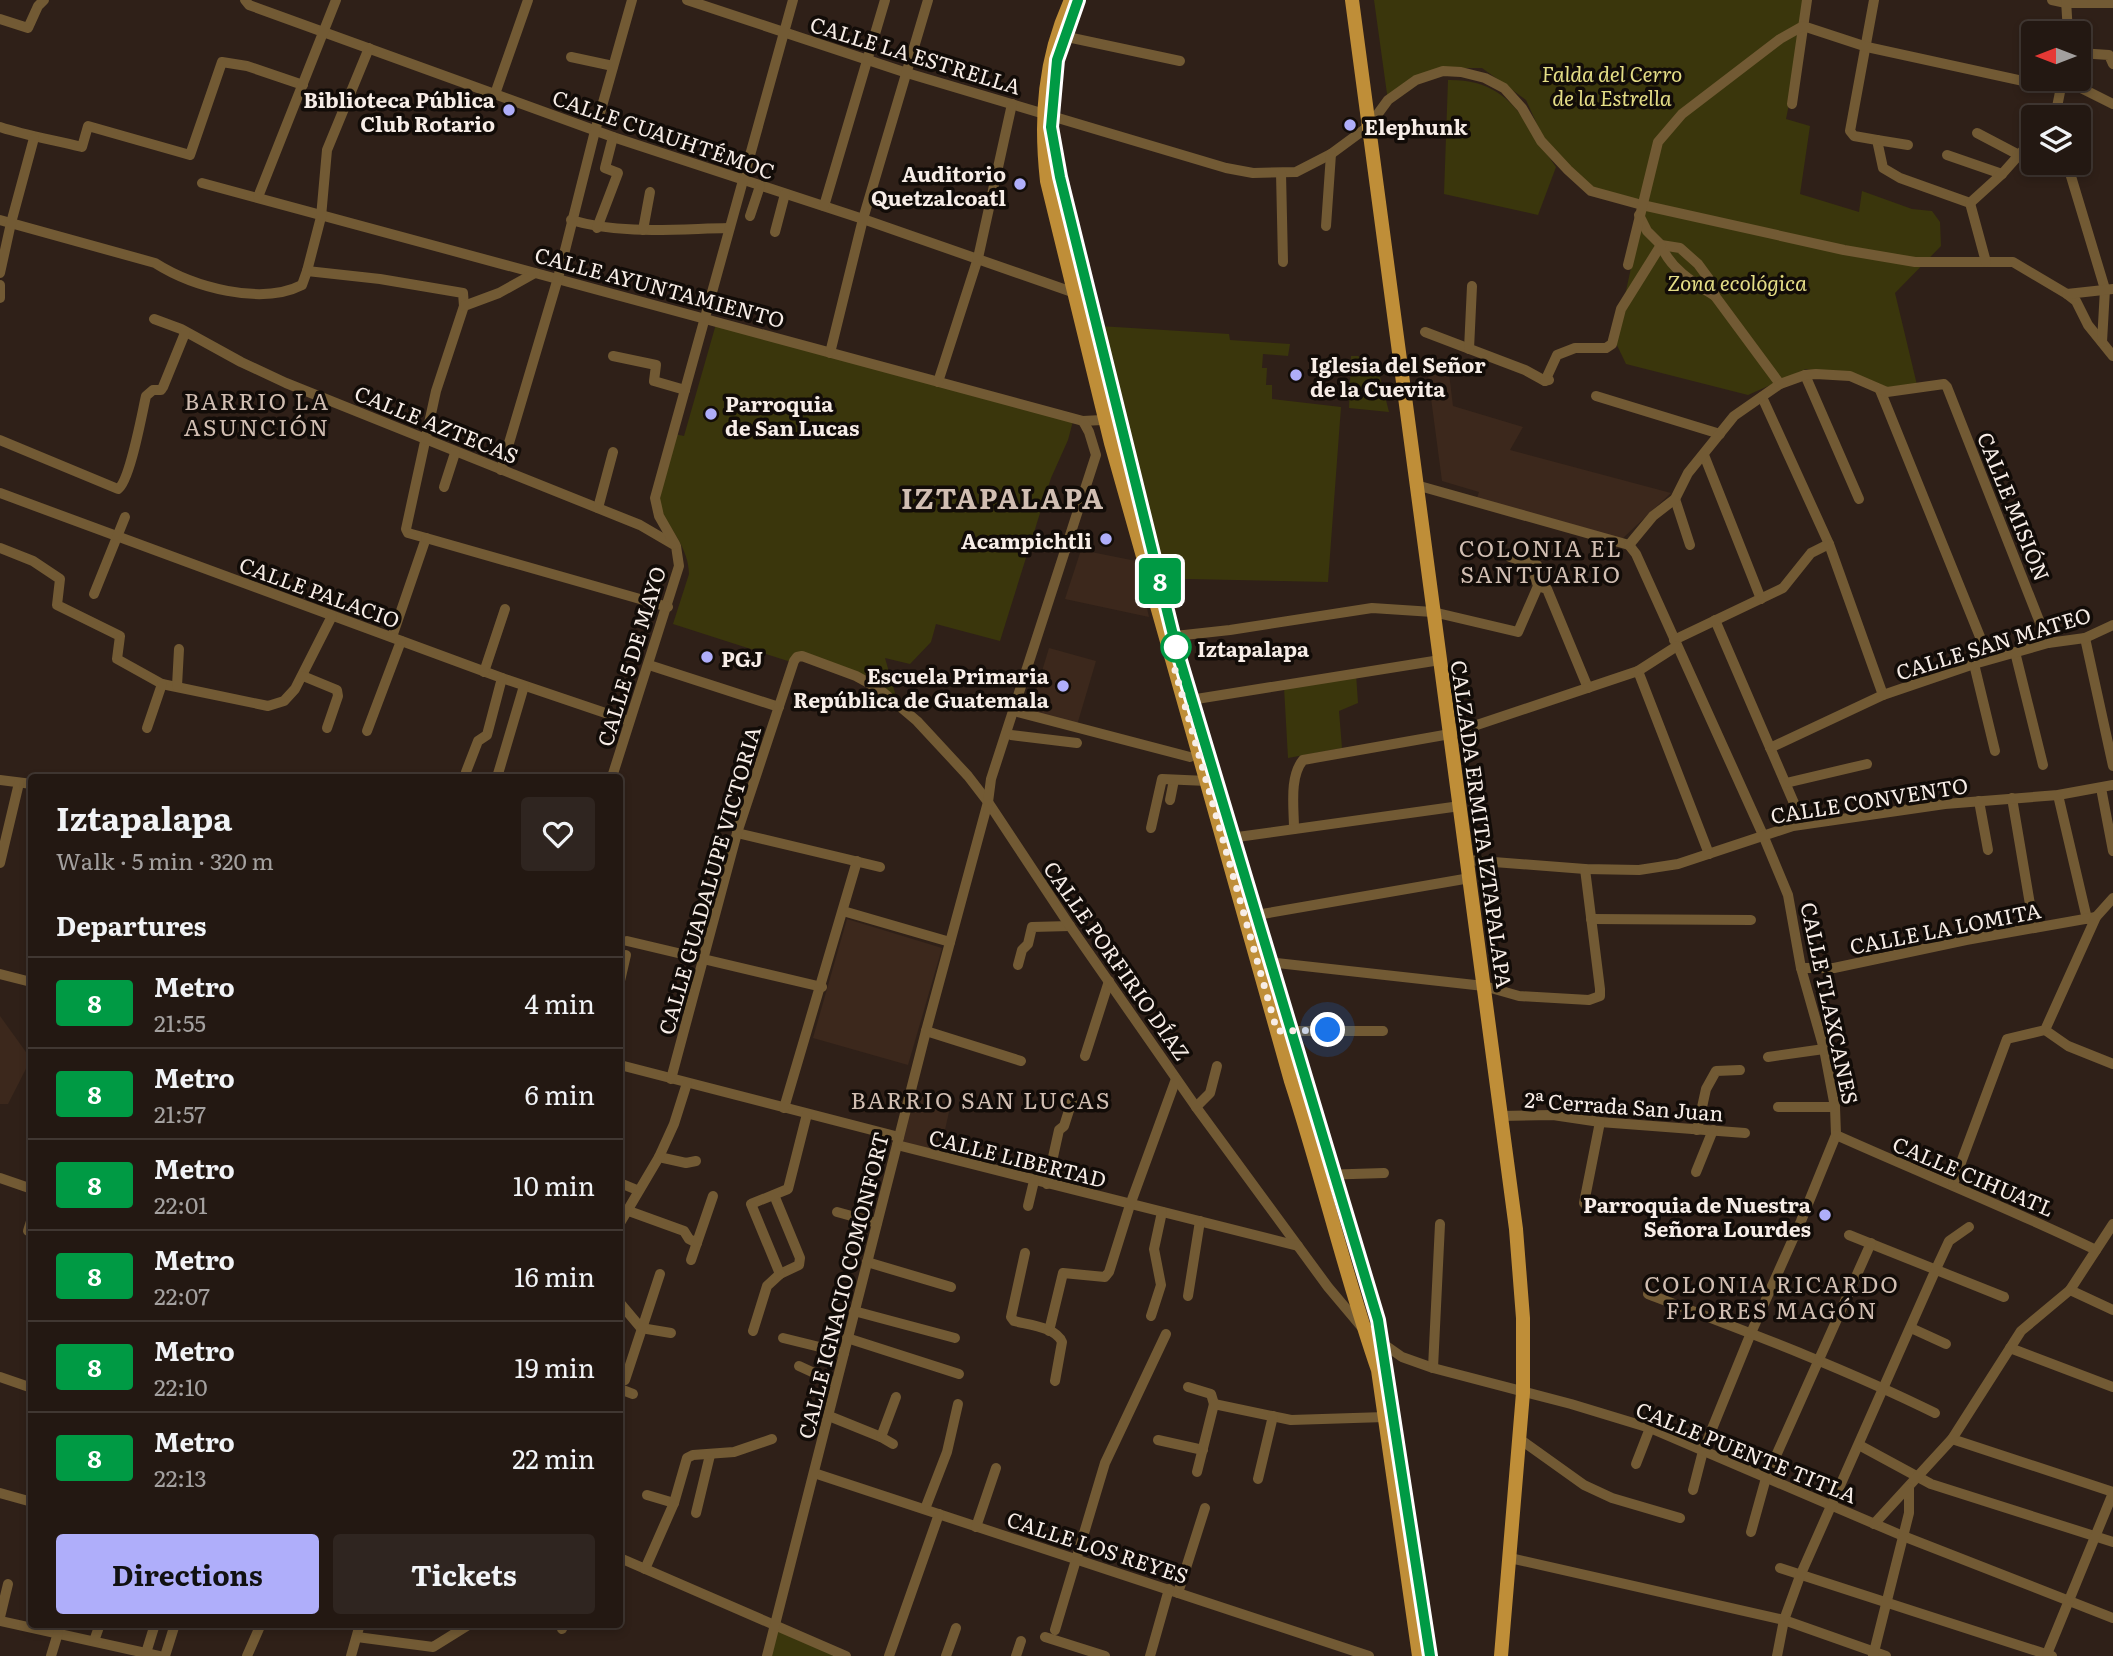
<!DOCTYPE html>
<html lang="en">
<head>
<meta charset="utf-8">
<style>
	body { margin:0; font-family:Literata,serif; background:#2f2520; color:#f1f3f6; height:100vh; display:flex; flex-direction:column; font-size:26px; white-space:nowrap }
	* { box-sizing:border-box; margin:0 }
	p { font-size:23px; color:#a3a09f }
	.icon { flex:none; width:38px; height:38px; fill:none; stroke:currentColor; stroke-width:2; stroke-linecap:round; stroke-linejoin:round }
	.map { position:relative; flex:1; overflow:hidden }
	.details { position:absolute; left:28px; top:774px; width:595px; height:854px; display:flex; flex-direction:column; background:#231812; border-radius:7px; box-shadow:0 4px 10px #0003,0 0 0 2px #403732 }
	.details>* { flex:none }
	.badge { padding:0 14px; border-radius:5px; font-size:24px; line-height:46px }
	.needle { width:46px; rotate:270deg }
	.buttons { position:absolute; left:2021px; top:21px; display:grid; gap:14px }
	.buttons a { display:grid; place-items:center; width:70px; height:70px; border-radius:7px; background:#231812; box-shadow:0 4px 10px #0003,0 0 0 2px #403732; font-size:35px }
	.you { position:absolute; width:35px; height:35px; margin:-18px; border:5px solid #fff; border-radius:50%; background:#1a73e8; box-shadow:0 0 0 10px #1a73e833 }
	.map>.badge { position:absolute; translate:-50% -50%; box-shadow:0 0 0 4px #fff }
	h2 { padding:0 28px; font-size:26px; line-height:63px }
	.round { display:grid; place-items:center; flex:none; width:74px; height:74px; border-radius:7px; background:#2f2520 }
	.head { display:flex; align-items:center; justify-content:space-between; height:119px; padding:0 28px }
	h1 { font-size:33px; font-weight:700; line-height:52px }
	.primary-button { display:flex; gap:14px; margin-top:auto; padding:14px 28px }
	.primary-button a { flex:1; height:80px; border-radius:7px; background:#afaefa; color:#111; font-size:28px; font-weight:700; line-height:80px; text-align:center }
	.primary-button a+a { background:#2f2520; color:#f1f3f6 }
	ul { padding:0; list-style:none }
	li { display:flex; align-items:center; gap:21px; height:91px; padding:0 28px; border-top:2px solid #403732 }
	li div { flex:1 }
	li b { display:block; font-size:26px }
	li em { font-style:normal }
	li .badge { min-width:77px; font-weight:700; text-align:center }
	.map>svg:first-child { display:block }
</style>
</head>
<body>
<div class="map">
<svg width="2113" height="1656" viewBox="0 0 2113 1656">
	<rect width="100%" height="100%" fill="#2f2018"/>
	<g fill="#3c281c">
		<path d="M1448,365L1453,406L1523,427L1510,450L1671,493L1622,539L1477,498L1479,492L1442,481L1427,368Z"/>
		<path d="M1081,550L1136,561L1149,617L1065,599Z"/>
		<path d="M1049,648L1096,661L1077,725L1030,711Z"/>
		<path d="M847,919L942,948L908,1065L813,1038Z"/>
		<path d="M0,1016L31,1059L8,1104H0Z"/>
		<path d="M914,1092L951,1103L940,1152L901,1142Z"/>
	</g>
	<g fill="#3a360c">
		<path d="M1374,0H1810L1786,119L1810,126L1800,194L1859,212L1862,191L1912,209L1932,211L1940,222L1941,246L1895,293L1917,385L1889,388L1806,369L1748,395L1626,364L1615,341L1645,204L1596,192L1545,142L1526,100L1482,68H1442L1388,101Z"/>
		<path d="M1448,80C1511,79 1524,122 1556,167L1538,215L1444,194Z"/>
		<path d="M716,324L1073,421L1068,440L1051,478L1000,641L936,624L931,642L910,664L885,658L897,700L800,652L791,662L673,624L689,574C689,549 670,528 658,507L674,434L684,436Z"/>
		<path d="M1099,326L1229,334L1230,340L1290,344L1288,356L1263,354L1262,368H1267L1266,385H1272V399L1341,407L1328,582L1188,579L1166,581Z"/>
		<path d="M1351,356H1358L1378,369L1389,412L1349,408Z"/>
		<path d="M1356,674L1358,703L1339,711L1342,748L1288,758L1284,687Z"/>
		<path d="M778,1629L834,1656H771Z"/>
	</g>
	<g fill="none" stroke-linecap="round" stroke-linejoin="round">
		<g stroke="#725a34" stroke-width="10">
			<path d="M245,0L249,5L613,137L863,219L1075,293"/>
			<path d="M687,0L907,73L1226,168L1253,173L1296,172L1331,154L1369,126L1388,100L1416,80L1443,71L1461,72L1485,78L1504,88L1522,108L1541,141L1568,170L1591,191L1642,205L1844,250L1915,262H2013L2067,294L2076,301L2088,325L2113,356"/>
			<path d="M1874,0L1850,131L1854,136L1877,140L1883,168L1900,178L1970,203L1986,262"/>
			<path d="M2052,0L2066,3H2113"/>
			<path d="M2066,0L2068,33"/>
			<path d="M0,19L28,28L38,6L44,0"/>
			<path d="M1058,35L1180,61"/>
			<path d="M2079,53L2109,55L2113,64"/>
			<path d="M571,57L613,66"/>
			<path d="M2063,79L2113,104"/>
			<path d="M495,94L528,0"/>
			<path d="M1792,104L1807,0"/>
			<path d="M2055,117L2062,82"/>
			<path d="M0,127C27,136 55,140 82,147L88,126L190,155L222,62L247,66L303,85"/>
			<path d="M1977,133L2017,154"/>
			<path d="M1877,140L1908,145"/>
			<path d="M1947,155L2002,174"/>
			<path d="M2067,163L2105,289L2102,342"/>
			<path d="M1281,173L1283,262"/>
			<path d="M202,183L1083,421L1102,420L1105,414"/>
			<path d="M258,197L336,0"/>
			<path d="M1970,203L2002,174L2034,138"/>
			<path d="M824,206L885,0"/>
			<path d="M1639,215L1647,231L1661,245L1680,248L1698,264L1709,279L1715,296L1780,384"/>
			<path d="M750,216L760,186"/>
			<path d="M0,220L155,263C193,287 261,306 302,285L307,271L380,279L463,293L464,306L436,391L406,529L408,533L426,538L392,637"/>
			<path d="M571,220C622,235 676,229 728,228"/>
			<path d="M1326,226L1331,154"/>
			<path d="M597,228L618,173L605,168L613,137"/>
			<path d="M643,230L650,192"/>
			<path d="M775,232L785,194"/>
			<path d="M1661,245C1670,269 1694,283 1715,296"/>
			<path d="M1628,265L1658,142L1682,114L1780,39L1803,26L1867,47L2060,89"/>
			<path d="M307,271L321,217L327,150L369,48"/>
			<path d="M0,273L11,223L34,138"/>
			<path d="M0,285V298"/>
			<path d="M2067,294L2113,289"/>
			<path d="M464,306L499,293L535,273"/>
			<path d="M154,319L181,329L241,362L286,383L640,525L676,546L679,566L612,777"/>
			<path d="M1425,332L1525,370L1545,381L1549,380"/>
			<path d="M1469,349L1472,286"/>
			<path d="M830,353L863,219L928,0"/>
			<path d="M613,356L656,365L654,381L685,390"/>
			<path d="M1805,375L1859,499"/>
			<path d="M1545,381L1557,355L1575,348H1606L1612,344L1621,309L1661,245"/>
			<path d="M938,382L978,258L1012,104"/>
			<path d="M1880,390L1989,659"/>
			<path d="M1596,396L1720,434"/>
			<path d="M1762,397L1829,544L1883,695"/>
			<path d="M0,440L118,489C130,481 142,413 146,396L153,390H161L163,387L185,333"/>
			<path d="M1704,455L1761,599"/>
			<path d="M501,470L558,278L595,131L632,0"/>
			<path d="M1416,485L1629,545"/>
			<path d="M444,487L455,453"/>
			<path d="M0,493L502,678L629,721"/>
			<path d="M1675,499L1690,545"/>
			<path d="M598,508L613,452"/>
			<path d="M426,538L668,607"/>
			<path d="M675,544L659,516L655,498L793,0"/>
			<path d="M1629,545L1636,554L1763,835L1788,895L1801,968L1824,1049L1835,1107L1836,1135L1801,1221L1751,1333L1703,1451L1693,1490"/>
			<path d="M1629,545L1653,516L1675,499L1688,473L1734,416L1780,384L1805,375L1816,374L1850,376L1887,392L1944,384L1947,387L2048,643"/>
			<path d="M0,548L33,561L60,579L57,605L120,636L117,659L162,684L268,706L284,701L295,689L332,616"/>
			<path d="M1538,586L1547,589L1588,688"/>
			<path d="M94,594L125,517"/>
			<path d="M1715,620L1803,824"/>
			<path d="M1166,637L1230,630L1372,608L1433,612L1518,632L1538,586L1535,577L1537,565L1510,557"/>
			<path d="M2085,638L2113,766"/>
			<path d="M1674,640L1783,588L1811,553L1829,544"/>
			<path d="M2015,652L2043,765"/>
			<path d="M1974,664L1995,751"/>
			<path d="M649,665L779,707"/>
			<path d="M1638,671L1709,854"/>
			<path d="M484,672L505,609"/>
			<path d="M303,676L337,690L338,696L327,728"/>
			<path d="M177,686L179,649"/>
			<path d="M1184,701L1440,660"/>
			<path d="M1014,711L1190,757"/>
			<path d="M147,728L162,684"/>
			<path d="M367,731L401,641"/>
			<path d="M1011,735L1077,743"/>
			<path d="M1770,748L1883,695L1974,664L2048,643L2085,638L2113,625"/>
			<path d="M466,772L478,741L487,735L502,678"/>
			<path d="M498,774L524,686"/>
			<path d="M0,780L32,784"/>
			<path d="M1786,783L1867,764"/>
			<path d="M2101,788L2113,851"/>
			<path d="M2058,795L2087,919"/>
			<path d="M2012,798L2034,928"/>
			<path d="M1170,800L1174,780"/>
			<path d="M1979,801L1988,850"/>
			<path d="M1151,828L1162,779L1207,781"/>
			<path d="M1294,829C1294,808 1289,777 1303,760L1450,734L1638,671L1677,646"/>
			<path d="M737,833L880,867"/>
			<path d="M1223,839L1460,806"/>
			<path d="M1468,860L1585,869L1639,870L1678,864L1793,826L1945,804L2058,795L2113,785"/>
			<path d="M0,863L19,783"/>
			<path d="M843,911L950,942"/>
			<path d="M1245,917L1470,878"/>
			<path d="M1591,919L1751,920"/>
			<path d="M627,941L822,987"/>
			<path d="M1258,961L1484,986L1519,996L1589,1000L1600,996V989L1585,869"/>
			<path d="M1018,965L1022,950L1028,944L1032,927L1070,926"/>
			<path d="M1801,968H1834L1966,940L2096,917"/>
			<path d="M0,974L31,982L32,980"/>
			<path d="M620,981L626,955"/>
			<path d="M2045,1030L2068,1046L2113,1064"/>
			<path d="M926,1031L1021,1061"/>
			<path d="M1277,1031H1383"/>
			<path d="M1085,1056L1109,981"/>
			<path d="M1768,1057L1824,1049"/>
			<path d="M620,1065L899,1137"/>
			<path d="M671,1079L737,833L794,661L797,657L802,656L856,676L878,688L917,721L968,776L988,802L1070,926L1196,1107L1328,1287L1365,1331L1402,1357L1433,1368L1571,1404L1650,1428L1903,1536L2113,1618"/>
			<path d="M1196,1107L1210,1093L1217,1066"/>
			<path d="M1778,1107H1835"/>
			<path d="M784,1108L857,861"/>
			<path d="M1500,1116L1553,1115L1600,1122L1745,1133"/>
			<path d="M1697,1130L1706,1089L1716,1071L1740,1070"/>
			<path d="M1836,1135C1923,1174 2011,1209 2096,1250"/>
			<path d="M897,1145L1298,1246"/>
			<path d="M659,1157L686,1163L696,1161"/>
			<path d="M1696,1172L1713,1130"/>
			<path d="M1321,1175L1384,1173"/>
			<path d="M0,1178L32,1189"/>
			<path d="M620,1183L637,1190"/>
			<path d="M1047,1184L1059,1130L1064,1126L1072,1101"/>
			<path d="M1953,1184L2007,1039L2045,1030L2096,917L2113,898"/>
			<path d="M774,1195L800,1258L799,1265L780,1274"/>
			<path d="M1584,1203L1600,1122"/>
			<path d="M1028,1206L1034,1181"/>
			<path d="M626,1210L684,1231L689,1239L697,1243"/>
			<path d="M837,1212L877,1223"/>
			<path d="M620,1223L659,1157L674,1124L687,1083"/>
			<path d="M28,1231L32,1218"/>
			<path d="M1849,1235L2004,1297"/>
			<path d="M1025,1253L1011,1317L1014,1321C1029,1325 1056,1327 1062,1342L1055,1381"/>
			<path d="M691,1260L713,1196"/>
			<path d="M867,1262L951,1287"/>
			<path d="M2070,1290L2113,1310"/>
			<path d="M1648,1294C1745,1331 1842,1367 1935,1413"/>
			<path d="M1188,1296L1200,1221"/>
			<path d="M620,1303L641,1328L671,1333"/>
			<path d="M854,1311L955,1338"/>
			<path d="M1151,1316L1161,1285L1154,1249L1162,1212"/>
			<path d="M1911,1328L1946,1344"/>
			<path d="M753,1331L767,1286L780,1274L751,1204L788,1189L807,1114"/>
			<path d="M1049,1331L1063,1273L1105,1277L1109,1272L1130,1205L1176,1079"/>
			<path d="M783,1338L844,1353"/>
			<path d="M847,1338L959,1374"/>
			<path d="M2010,1348L2113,1387"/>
			<path d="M799,1366L836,1383"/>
			<path d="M1433,1368L1440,1224"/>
			<path d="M0,1377L32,1388"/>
			<path d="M625,1380L660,1274"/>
			<path d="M1188,1387L1211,1394L1214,1404"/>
			<path d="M620,1389L633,1394"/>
			<path d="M829,1416L881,1437L893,1444"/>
			<path d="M881,1437L896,1397"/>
			<path d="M1952,1439L2113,1492"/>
			<path d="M1158,1440L1203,1450"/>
			<path d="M1521,1440L1584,1485L1612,1498L1680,1518"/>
			<path d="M1859,1445L1931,1484L2113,1542"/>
			<path d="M1636,1464L1650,1428"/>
			<path d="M1197,1472L1214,1404L1291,1420L1385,1417"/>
			<path d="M814,1473L1369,1656"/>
			<path d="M1258,1479L1273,1416"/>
			<path d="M0,1493L32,1502"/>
			<path d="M647,1495L674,1503"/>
			<path d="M925,1509L947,1452L958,1404"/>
			<path d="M696,1513L710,1455"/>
			<path d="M1874,1524L1952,1439L2021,1331L2070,1290L2113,1224"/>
			<path d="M976,1527L996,1468"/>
			<path d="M1751,1532L1766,1478L1871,1243"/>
			<path d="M620,1558L846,1656"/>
			<path d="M1510,1558L1784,1620L1886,1656"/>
			<path d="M1780,1568L2052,1656"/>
			<path d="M645,1569L674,1503L687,1458L693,1455L734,1452L772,1439"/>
			<path d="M1178,1593L1205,1508"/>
			<path d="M0,1617L8,1584"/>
			<path d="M0,1621L159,1656"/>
			<path d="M562,1629L564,1624"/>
			<path d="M1055,1630L1105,1463L1166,1334"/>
			<path d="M357,1637L433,1647L470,1624"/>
			<path d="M1045,1637L1105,1656"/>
			<path d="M94,1641L100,1624"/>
			<path d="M146,1653L155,1624"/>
			<path d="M2047,1654L2113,1493"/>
			<path d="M51,1656L58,1633"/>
			<path d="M165,1656L175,1624"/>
			<path d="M247,1656L261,1624"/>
			<path d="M351,1656L360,1624"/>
			<path d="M767,1656L926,1031L988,802L991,779L1096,455L1089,432L1083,421"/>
			<path d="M889,1656L939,1514"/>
			<path d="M946,1656L956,1628"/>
			<path d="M1016,1656L1021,1641"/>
			<path d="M1150,1656L1169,1589"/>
			<path d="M1777,1656L1784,1620L1800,1576L1936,1269L1949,1241L1969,1227"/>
			<path d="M1873,1656L1909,1513V1488"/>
		</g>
		<g stroke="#bf8e38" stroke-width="14">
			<path d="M1071,0C1044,59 1040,118 1047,181L1111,443L1291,1081C1322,1176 1345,1275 1378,1370L1419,1656"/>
			<path d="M1352,0L1516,1229L1523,1318V1393L1501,1656"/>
		</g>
	</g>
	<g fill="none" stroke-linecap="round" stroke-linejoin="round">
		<defs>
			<path id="line" d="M1078,0L1057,60L1051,127L1060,177L1176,647L1378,1320L1430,1656"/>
		</defs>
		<use href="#line" stroke="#fff" stroke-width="16"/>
		<use href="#line" stroke="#009a44" stroke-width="10"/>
		<path stroke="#f7ede7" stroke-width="7" stroke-dasharray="0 12.6" d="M1176,647L1171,656L1277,1031L1328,1030"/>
	</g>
	<g fill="#afaefa" stroke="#120c08" stroke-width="2.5">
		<circle cx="509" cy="110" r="7"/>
		<circle cx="1350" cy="125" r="7"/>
		<circle cx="1020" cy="184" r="7"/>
		<circle cx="1296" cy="375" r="7"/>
		<circle cx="711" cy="414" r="7"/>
		<circle cx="1106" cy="539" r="7"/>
		<circle cx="707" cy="657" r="7"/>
		<circle cx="1063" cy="686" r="7"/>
		<circle cx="1825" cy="1215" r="7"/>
	</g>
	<circle fill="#fff" stroke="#009a44" stroke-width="3.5" cx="1176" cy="647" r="14"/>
	<g text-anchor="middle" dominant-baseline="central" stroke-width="7" stroke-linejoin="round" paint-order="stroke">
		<g font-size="21" fill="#f7ede7" stroke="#120c08">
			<text transform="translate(916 54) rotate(17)">CALLE LA ESTRELLA</text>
			<text transform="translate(664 133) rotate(19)">CALLE CUAUHTÉMOC</text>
			<text transform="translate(660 286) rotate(15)">CALLE AYUNTAMIENTO</text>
			<text transform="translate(437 423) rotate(22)">CALLE AZTECAS</text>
			<text transform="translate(2015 506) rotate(68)">CALLE MISIÓN</text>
			<text transform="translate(320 591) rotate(20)">CALLE PALACIO</text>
			<text transform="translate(1993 642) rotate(-17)">CALLE SAN MATEO</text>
			<text transform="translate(630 656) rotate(-73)">CALLE 5 DE MAYO</text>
			<text transform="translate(1869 799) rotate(-9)">CALLE CONVENTO</text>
			<text transform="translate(1483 824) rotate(82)">CALZADA ERMITA IZTAPALAPA</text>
			<text transform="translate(708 880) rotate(-74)">CALLE GUADALUPE VICTORIA</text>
			<text transform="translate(1945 927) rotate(-11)">CALLE LA LOMITA</text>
			<text transform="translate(1118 960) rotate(55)">CALLE PORFIRIO DÍAZ</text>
			<text transform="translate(1831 1003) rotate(78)">CALLE TLAXCANES</text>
			<text transform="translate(1624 1105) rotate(4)">2ª Cerrada San Juan</text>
			<text transform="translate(1018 1157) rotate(14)">CALLE LIBERTAD</text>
			<text transform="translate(1974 1175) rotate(23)">CALLE CIHUATL</text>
			<text transform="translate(842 1285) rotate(-76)">CALLE IGNACIO COMONFORT</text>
			<text transform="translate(1747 1451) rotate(22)">CALLE PUENTE TITLA</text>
			<text transform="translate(1098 1546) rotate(18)">CALLE LOS REYES</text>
		</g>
		<g font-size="21" font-style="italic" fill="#e4dd86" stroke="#120c08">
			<text x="1612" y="72">Falda del Cerro<tspan x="1612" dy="24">de la Estrella</tspan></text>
			<text x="1737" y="281">Zona ecológica</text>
		</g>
		<g font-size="21" font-weight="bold" fill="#f7ede7" stroke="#120c08" text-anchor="end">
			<text x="495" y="98">Biblioteca Pública<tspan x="495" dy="24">Club Rotario</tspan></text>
			<text x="1364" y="125" text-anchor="start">Elephunk</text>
			<text x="1006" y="172">Auditorio<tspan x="1006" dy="24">Quetzalcoatl</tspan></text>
			<text x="1310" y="363" text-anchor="start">Iglesia del Señor<tspan x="1310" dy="24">de la Cuevita</tspan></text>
			<text x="725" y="402" text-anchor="start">Parroquia<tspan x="725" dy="24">de San Lucas</tspan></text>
			<text x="1092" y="539">Acampichtli</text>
			<text x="721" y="657" text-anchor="start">PGJ</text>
			<text x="1049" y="674">Escuela Primaria<tspan x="1049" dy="24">República de Guatemala</tspan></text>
			<text x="1811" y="1203">Parroquia de Nuestra<tspan x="1811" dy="24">Señora Lourdes</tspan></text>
		</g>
		<g font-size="21" font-weight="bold" fill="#f7ede7" stroke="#120c08" text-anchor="start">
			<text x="1197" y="647">Iztapalapa</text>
		</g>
		<g font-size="23" letter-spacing="2" fill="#d1beb2" stroke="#120c08">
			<text x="257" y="400">BARRIO LA<tspan x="257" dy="26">ASUNCIÓN</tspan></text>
			<text x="1541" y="547">COLONIA EL<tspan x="1541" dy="26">SANTUARIO</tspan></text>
			<text x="981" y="1099">BARRIO SAN LUCAS</text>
			<text x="1772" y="1283">COLONIA RICARDO<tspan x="1772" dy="26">FLORES MAGÓN</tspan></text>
		</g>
		<g font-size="28" font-weight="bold" letter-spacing="2" fill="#d1beb2" stroke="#120c08">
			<text x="1003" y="497">IZTAPALAPA</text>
		</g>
	</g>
</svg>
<div class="buttons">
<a><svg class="needle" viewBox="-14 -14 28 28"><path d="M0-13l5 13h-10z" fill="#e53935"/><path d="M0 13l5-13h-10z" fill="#a3a09f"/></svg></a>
<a><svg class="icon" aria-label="layers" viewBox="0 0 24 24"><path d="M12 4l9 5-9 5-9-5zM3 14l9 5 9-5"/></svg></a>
</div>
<div class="you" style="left:1328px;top:1030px"></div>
<b class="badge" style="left:1160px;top:581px;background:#009a44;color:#fff">8</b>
<section class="details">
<div class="head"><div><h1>Iztapalapa</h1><p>Walk · 5 min · 320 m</p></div><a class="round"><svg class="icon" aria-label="heart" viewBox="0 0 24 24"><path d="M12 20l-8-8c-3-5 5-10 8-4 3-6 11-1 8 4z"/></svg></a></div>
<h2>Departures</h2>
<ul>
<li><span class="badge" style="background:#009a44;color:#fff">8</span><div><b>Metro</b><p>21:55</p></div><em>4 min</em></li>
<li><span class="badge" style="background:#009a44;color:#fff">8</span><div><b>Metro</b><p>21:57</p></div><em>6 min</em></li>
<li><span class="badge" style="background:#009a44;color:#fff">8</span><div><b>Metro</b><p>22:01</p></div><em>10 min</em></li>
<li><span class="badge" style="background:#009a44;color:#fff">8</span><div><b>Metro</b><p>22:07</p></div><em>16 min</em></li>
<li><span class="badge" style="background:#009a44;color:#fff">8</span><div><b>Metro</b><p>22:10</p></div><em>19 min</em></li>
<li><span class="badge" style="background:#009a44;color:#fff">8</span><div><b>Metro</b><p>22:13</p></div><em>22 min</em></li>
</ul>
<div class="primary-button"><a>Directions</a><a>Tickets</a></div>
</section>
</div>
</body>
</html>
